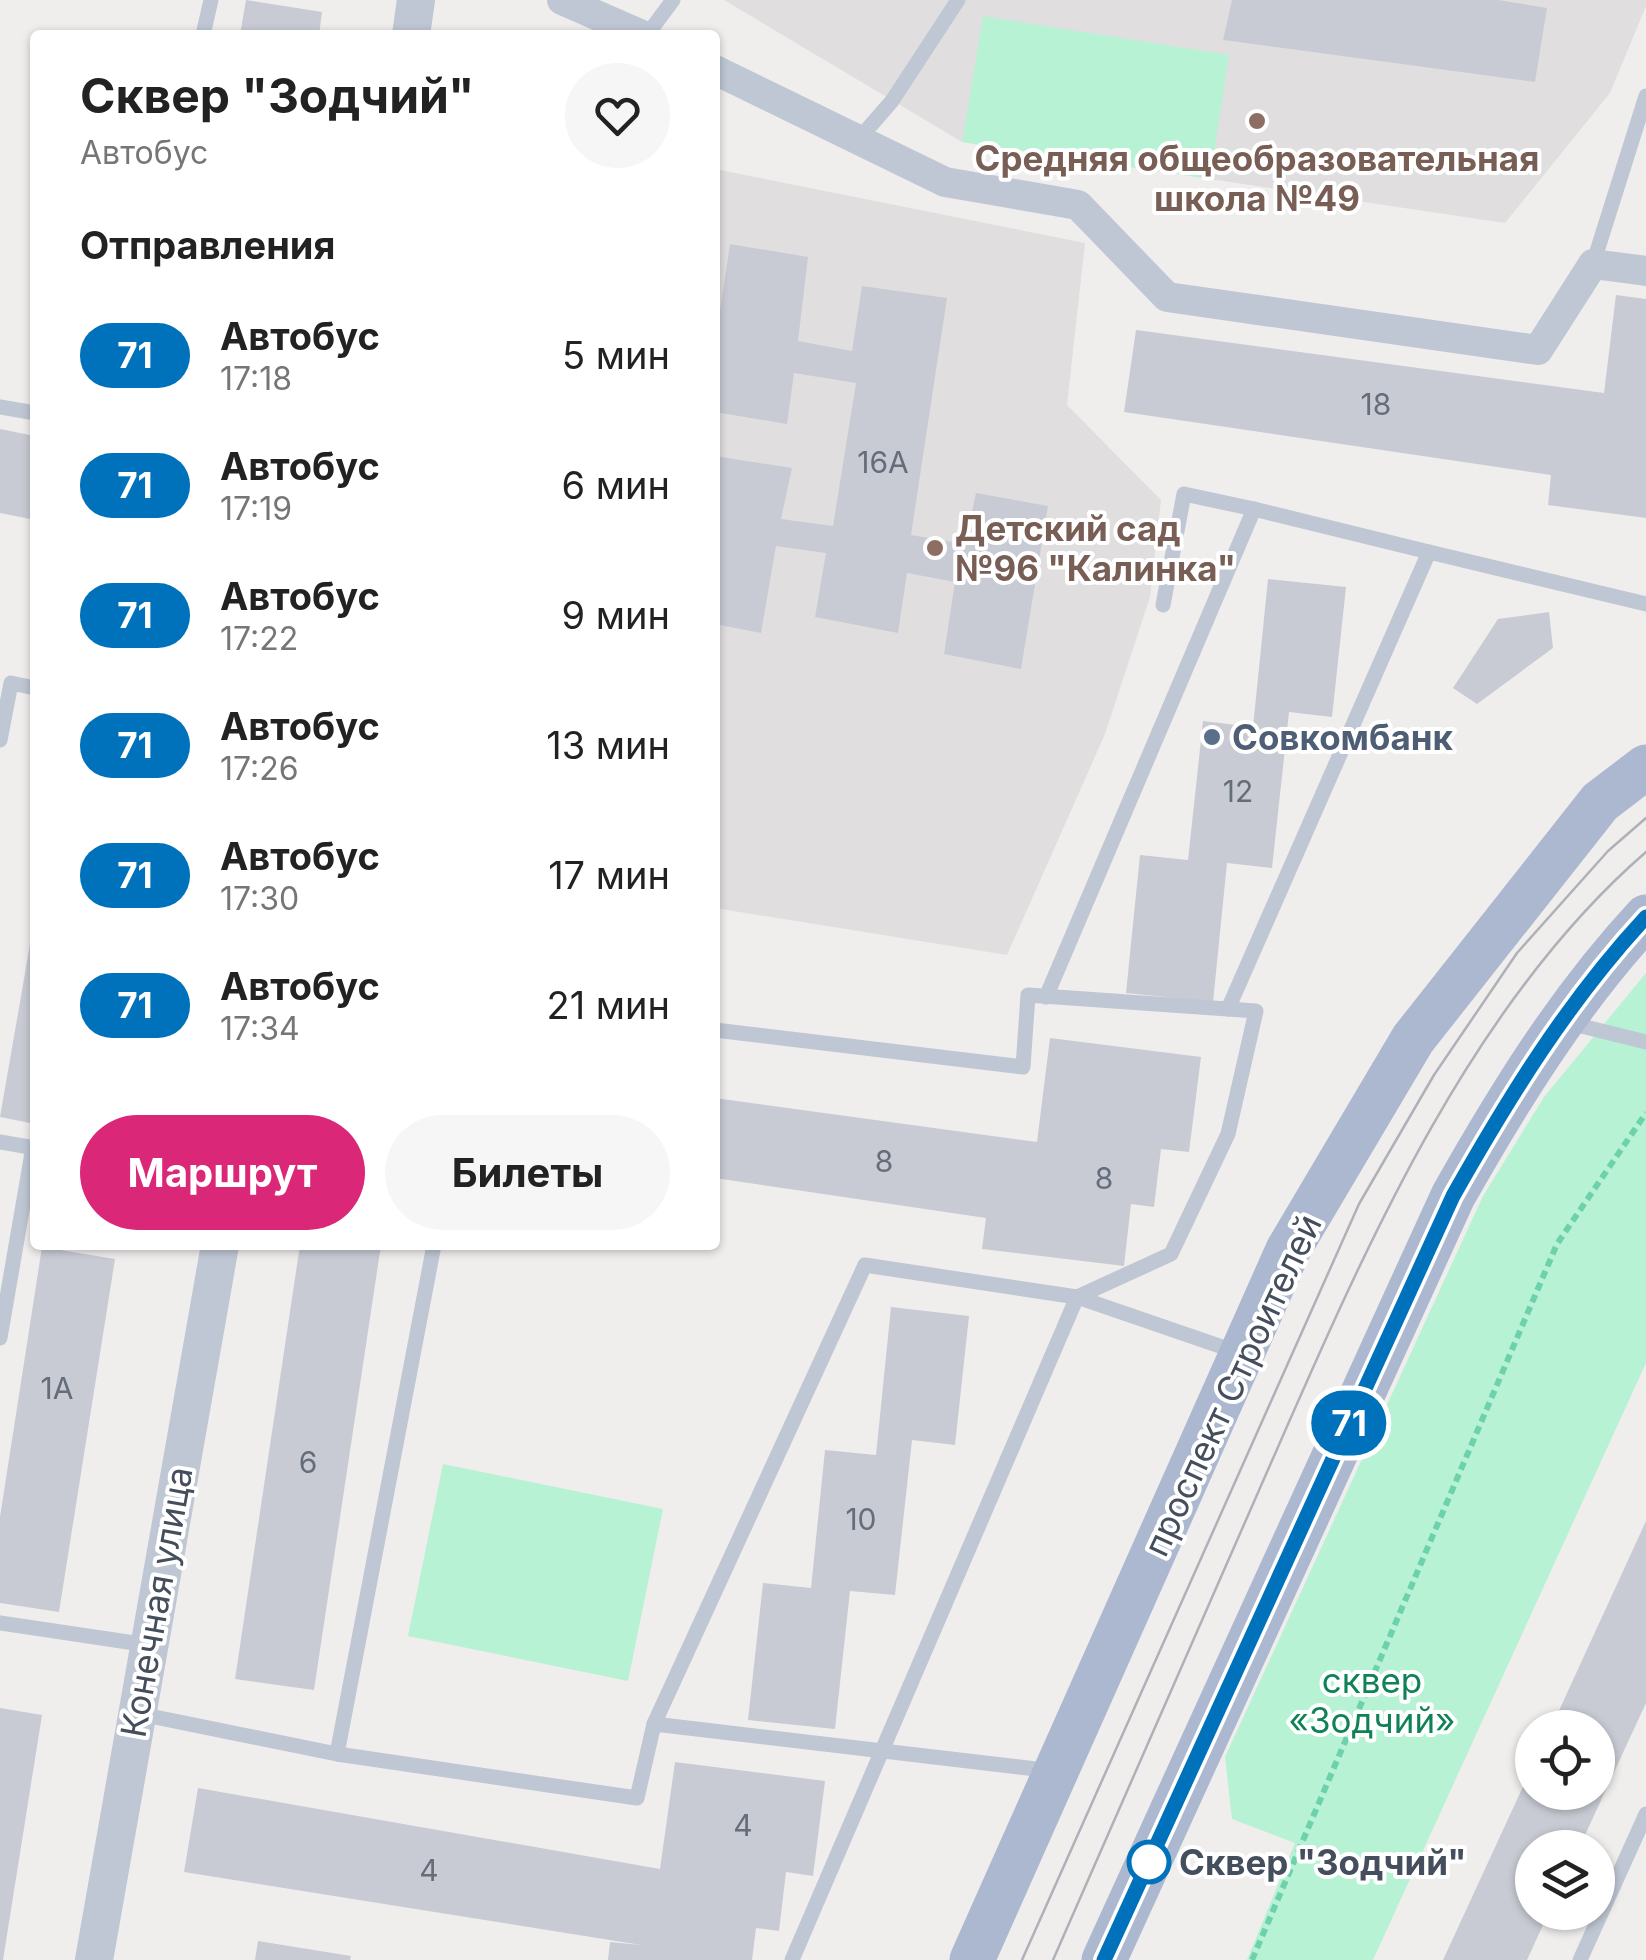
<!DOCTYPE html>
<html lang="ru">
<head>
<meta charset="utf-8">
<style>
	body { margin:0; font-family:Inter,sans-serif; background:#f6f6f6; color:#222; height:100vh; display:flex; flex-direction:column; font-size:38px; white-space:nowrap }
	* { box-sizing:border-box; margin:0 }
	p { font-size:32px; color:#767676 }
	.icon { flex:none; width:55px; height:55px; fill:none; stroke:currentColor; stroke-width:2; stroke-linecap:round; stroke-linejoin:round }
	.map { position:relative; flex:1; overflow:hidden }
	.drawer { position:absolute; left:30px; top:30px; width:690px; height:1220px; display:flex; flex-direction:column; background:#fff; border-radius:10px; box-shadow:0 2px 8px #0004 }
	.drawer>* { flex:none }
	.badge { padding:0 20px; border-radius:32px; font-size:35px; line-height:65px }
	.controls { position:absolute; left:1515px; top:1710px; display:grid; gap:20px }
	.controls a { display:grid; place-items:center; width:100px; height:100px; border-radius:50%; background:#fff; box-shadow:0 2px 8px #0004; font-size:50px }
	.map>.badge { position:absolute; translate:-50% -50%; box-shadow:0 0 0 5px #fff }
	h2 { padding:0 50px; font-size:38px; line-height:90px }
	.round { display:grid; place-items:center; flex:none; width:105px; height:105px; border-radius:52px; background:#f6f6f6 }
	.summary { display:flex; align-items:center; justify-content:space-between; height:170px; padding:0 50px }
	h1 { font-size:48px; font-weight:700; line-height:75px }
	.cta { display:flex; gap:20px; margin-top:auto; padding:20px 50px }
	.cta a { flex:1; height:115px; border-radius:60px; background:#db2777; color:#fff; font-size:40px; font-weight:700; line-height:115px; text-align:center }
	.cta a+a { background:#f6f6f6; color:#222 }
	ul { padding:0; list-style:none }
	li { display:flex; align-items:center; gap:30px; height:130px; padding:0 50px }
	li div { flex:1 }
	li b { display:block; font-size:38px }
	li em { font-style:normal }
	li .badge { min-width:110px; font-weight:700; text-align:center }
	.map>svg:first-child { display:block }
</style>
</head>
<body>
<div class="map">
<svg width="1646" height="1960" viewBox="0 0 1646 1960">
	<rect width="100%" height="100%" fill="#f0eded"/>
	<g fill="#e1dedf">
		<path d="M724,0H1646V6L1610,93L1505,223L962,142Z"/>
		<path d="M715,169L1085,243L1067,405L1161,500L1150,597L1105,734L1007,955L715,908Z"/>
	</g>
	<g fill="#b8f2d5">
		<path d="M983,16L1229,55L1210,179L962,142Z"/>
		<path d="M1646,973V1363L1373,1960H1247L1295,1843L1232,1819L1225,1757L1483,1196L1544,1097Z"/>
		<path d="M443,1464L663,1509L628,1681L408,1636Z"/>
	</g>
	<g fill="#c9cbd4">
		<path d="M246,0L322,12L319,35H240Z"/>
		<path d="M1232,0H1498L1547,8L1535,82L1223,40Z"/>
		<path d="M730,244L808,257L798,341L852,351L862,286L947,298L911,535L965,544L976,493L1048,506L1021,669L944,654L955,582L907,573L898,633L815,617L826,553L776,546L761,633L715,624V456L792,468L781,519L833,526L856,383L794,373L787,424L715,412V345Z"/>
		<path d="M1616,295L1646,299V518L1548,505L1551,475L1124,412L1136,330L1604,393Z"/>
		<path d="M0,429L35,436V520L0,513Z"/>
		<path d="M1268,579L1346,587L1332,717L1289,712L1272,868L1227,863L1213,1002L1126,993L1140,855L1188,860L1203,721L1253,727Z"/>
		<path d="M1549,612L1553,648L1477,704L1453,688L1498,619Z"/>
		<path d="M33,927H35V1124L0,1117Z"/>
		<path d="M1050,1038L1201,1057L1189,1152L1161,1149L1154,1207L1131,1204L1124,1266L982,1249L986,1218L715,1178V1098L1037,1142Z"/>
		<path d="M300,1245H381L314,1690L235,1679Z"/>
		<path d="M42,1247L115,1259L59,1612L0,1603V1517Z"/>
		<path d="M891,1307L969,1316L955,1445L912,1440L895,1595L850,1591L835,1729L748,1720L763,1583L811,1588L825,1450L876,1455Z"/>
		<path d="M1646,1521V1703L1579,1848H1532V1912H1549L1527,1960H1443L1532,1767V1792H1598V1728H1551Z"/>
		<path d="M0,1708L42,1715L3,1960H0Z"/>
		<path d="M675,1762L825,1781L813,1876L786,1872L779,1931L756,1928L752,1960H608L610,1942L641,1945L184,1872L198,1788L660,1869Z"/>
		<path d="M258,1941L351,1956L350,1960H255Z"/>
	</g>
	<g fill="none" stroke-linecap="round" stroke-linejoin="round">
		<path stroke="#6dd2ac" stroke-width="6" stroke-dasharray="8 5" stroke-linecap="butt" d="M1252,1960L1557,1244L1646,1113"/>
		<g stroke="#bfc7d4" stroke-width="15">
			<path d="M203,35L211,0"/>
			<path d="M647,35L673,0"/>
			<path d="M858,140L892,101L958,0"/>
			<path d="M1593,264L1646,96"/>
			<path d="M0,407L35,413"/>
			<path d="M1163,605L1184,494L1254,509"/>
			<path d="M0,740L11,683L35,688"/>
			<path d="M1046,997L1254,509L1429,552"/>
			<path d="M1228,1009L1429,552L1646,604"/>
			<path d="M1569,1023L1646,1042"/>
			<path d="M0,1142L35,1148"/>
			<path d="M0,1338L33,1147"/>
			<path d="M0,1623L148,1645"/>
			<path d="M140,1714L337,1754L637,1798L654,1724L1053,1771"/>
			<path d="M654,1724L865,1265L1077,1297L1171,1254L1228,1134L1256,1011L1028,995L1023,1067L715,1030"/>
			<path d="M337,1754L434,1245"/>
			<path d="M792,1960L1077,1297L1237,1352"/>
			<path d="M1580,1960L1646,1814"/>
		</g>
		<g stroke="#bfc7d4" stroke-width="30">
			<path d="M562,0L642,35"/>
			<path d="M715,70L945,182L1078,205L1167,297L1538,350L1593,264L1646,271"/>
		</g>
		<g stroke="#bfc7d4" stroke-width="38">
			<path d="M411,35L416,0"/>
			<path d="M94,1960L220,1245"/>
		</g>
		<g stroke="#abb8cf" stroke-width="45">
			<path d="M972,1960L1288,1250L1413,1039L1600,802L1646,767"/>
			<path d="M1104,1960L1453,1196C1509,1097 1568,1001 1646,917"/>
		</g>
		<g stroke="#afb1b8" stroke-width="2.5">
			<path d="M1022,1960L1359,1204L1434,1075L1517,953L1608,851L1646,818"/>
			<path d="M1053,1960C1122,1803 1191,1645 1260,1488C1356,1270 1462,1011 1646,852"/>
		</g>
	</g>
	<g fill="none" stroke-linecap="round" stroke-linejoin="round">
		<defs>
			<path id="line" d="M1104,1960L1453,1196C1509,1097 1568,1001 1646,917"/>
		</defs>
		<use href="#line" stroke="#fff" stroke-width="22"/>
		<use href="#line" stroke="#0072bc" stroke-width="15"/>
	</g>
	<g fill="#8d6e63" stroke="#fff" stroke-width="4">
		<circle cx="1257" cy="121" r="10"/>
		<circle cx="935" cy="548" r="10"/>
	</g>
	<circle fill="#5c6f8a" stroke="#fff" stroke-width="4" cx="1212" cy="737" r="10"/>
	<circle fill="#fff" stroke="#0072bc" stroke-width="5" cx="1149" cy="1862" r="20"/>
	<g text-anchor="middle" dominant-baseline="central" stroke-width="8" stroke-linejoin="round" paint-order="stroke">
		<g font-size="30" fill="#656d7a">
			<text x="1376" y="404">18</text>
			<text x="883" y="462">16А</text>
			<text x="1238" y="791">12</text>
			<text x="884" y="1161">8</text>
			<text x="1104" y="1178">8</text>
			<text x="57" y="1388">1А</text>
			<text x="308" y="1462">6</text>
			<text x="861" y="1519">10</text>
			<text x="743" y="1825">4</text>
			<text x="429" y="1870">4</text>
		</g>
		<g font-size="35" font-weight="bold" fill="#785e54" stroke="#fff">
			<text x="1257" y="158">Средняя общеобразовательная<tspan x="1257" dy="40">школа №49</tspan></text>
			<text x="955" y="528" text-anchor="start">Детский сад<tspan x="955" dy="40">№96 "Калинка"</tspan></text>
		</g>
		<g font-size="35" font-weight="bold" fill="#4e5e75" stroke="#fff" text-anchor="start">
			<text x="1232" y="737">Совкомбанк</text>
		</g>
		<g font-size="35" fill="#444e5c" stroke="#fff">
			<text transform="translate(1232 1385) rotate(-65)">проспект Строителей</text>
			<text transform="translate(156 1602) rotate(-80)">Конечная улица</text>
		</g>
		<g font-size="35" fill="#108257" stroke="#fff">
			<text x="1372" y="1680">сквер<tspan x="1372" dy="40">«Зодчий»</tspan></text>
		</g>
		<g font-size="35" font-weight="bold" fill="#444e5c" stroke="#fff" text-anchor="start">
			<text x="1179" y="1862">Сквер "Зодчий"</text>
		</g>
	</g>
</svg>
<div class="controls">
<a><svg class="icon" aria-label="locate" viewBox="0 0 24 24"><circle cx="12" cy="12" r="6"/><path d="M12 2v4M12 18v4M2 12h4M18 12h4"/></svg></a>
<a><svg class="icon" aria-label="layers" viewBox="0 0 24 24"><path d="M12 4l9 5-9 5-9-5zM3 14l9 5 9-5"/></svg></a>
</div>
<b class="badge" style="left:1349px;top:1423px;background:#0072bc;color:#fff">71</b>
<section class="drawer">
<div class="summary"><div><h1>Сквер &quot;Зодчий&quot;</h1><p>Автобус</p></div><a class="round"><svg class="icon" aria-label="heart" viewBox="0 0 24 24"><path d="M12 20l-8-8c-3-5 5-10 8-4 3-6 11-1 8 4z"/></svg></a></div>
<h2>Отправления</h2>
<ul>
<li><span class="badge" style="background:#0072bc;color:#fff">71</span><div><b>Автобус</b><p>17:18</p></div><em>5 мин</em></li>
<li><span class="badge" style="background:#0072bc;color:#fff">71</span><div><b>Автобус</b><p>17:19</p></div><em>6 мин</em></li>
<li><span class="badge" style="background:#0072bc;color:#fff">71</span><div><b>Автобус</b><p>17:22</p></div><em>9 мин</em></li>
<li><span class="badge" style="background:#0072bc;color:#fff">71</span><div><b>Автобус</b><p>17:26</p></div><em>13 мин</em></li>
<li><span class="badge" style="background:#0072bc;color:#fff">71</span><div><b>Автобус</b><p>17:30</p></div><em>17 мин</em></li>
<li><span class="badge" style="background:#0072bc;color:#fff">71</span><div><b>Автобус</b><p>17:34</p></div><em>21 мин</em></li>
</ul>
<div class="cta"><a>Маршрут</a><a>Билеты</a></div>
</section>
</div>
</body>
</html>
